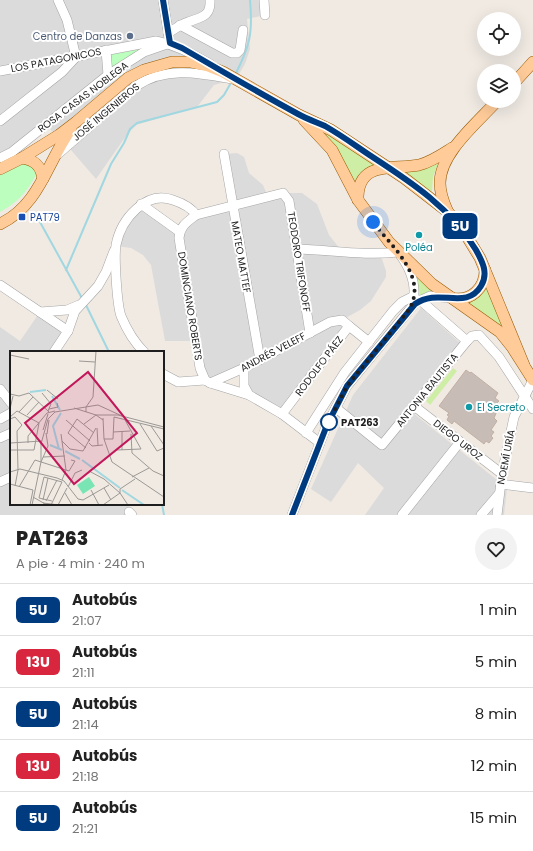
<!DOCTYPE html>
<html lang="es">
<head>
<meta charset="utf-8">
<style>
	body { margin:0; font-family:Poppins,sans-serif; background:#f2f2f2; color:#222; height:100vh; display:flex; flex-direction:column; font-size:15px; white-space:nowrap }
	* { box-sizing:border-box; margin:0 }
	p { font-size:13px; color:#767676 }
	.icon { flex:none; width:22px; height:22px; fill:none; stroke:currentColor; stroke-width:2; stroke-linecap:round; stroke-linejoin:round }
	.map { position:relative; height:515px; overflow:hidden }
	.drawer { display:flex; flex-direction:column; background:#fff; flex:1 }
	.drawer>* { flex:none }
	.badge { padding:0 8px; border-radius:6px; font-size:14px; line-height:26px }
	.fabs { position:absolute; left:477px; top:12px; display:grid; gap:8px }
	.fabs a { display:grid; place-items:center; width:44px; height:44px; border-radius:50%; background:#fff; box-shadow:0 4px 16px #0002; font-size:20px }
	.you { position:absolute; width:20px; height:20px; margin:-10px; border:3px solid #fff; border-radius:50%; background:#1a73e8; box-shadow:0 0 0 6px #1a73e833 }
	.map>.badge { position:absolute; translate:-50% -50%; box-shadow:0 0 0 2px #fff }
	.round { display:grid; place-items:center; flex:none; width:42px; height:42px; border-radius:21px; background:#f2f2f2 }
	.overview { display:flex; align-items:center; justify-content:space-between; height:68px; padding:0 16px }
	h1 { font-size:19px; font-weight:800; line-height:30px }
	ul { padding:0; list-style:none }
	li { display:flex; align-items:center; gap:12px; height:52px; padding:0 16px; border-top:1px solid #e0e0e0 }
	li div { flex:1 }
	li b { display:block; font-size:15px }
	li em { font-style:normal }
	li .badge { min-width:44px; font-weight:700; text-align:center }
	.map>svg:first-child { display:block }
</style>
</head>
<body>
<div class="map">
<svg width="533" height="515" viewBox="0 0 533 515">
	<rect width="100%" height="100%" fill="#f0eae3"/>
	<g fill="#dcdbdb">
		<path d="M0,0H264L265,15L247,19L250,49L245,64L236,79L214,85L197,107L136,125L126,136L96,179L71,150L46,125L0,158Z"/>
		<path d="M237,153L244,157L249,173L263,185L268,197L283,193H302L317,204L329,235L341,250L376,254L382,259L386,271V277L371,301L360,310L342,320L349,326L282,414L249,395L244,369L205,380L195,341H165L151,265L143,255L131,248L116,246L141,204L180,231L185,223L232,206L224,154Z"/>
		<path d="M421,308L460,343L408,409L507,488L504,515H365L384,488L358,463L331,502L311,489L353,395Z"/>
		<path d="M40,312L68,331L54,352H11V504H130L129,512L132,515H0V327L20,341Z"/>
	</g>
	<g fill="#ceeea5">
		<path d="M316,123L377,165L358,176L354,185Z"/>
		<path d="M439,161L433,177L432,192L398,169Z"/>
		<path d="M416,275L438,294L417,298L418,290Z"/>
		<path d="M485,279L511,341L464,303Z"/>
		<path d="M453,368L457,371L430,405L426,401Z"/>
	</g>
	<g fill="#bcfebd">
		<path d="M139,47L141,48L112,69L111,53Z"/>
		<path d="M26,160L33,165L36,175C27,192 17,203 0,212V172Z"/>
	</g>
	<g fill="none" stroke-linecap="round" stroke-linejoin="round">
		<g stroke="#a0d7e1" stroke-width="2">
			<path d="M235,75C250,46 253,33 250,0"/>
			<path d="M35,213L83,300"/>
			<path d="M66,270L111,164L124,143L130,129L137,123L217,102L224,95L232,81"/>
			<path d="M85,303L109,352"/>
			<path d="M162,504L164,515"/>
		</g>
	</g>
	<path fill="#c8bcb6" stroke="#c2afa4" d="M466,370L470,373L471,372L498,393L495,398L499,401L495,405L497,406L495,409L497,411L494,418L497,421L491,430L494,432L491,436L493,438L489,443L486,441L484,444L454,421L452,424L447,420L449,416L447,415L449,413L439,406Z"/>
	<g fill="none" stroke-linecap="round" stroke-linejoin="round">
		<defs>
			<g id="minor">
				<path d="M58,0L67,20L76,57"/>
				<path d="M163,0L169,38"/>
				<path d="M264,0L265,15"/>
				<path d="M180,25L232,53H237L240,50L243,30"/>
				<path d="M168,33C175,29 181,24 188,22C201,17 211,17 210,0"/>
				<path d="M106,50L108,75"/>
				<path d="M0,71L156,41C177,45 192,54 210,64"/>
				<path d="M0,121L62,72L76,57"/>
				<path d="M58,154L136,86C166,66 199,73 232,79"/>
				<path d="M224,154L260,360"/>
				<path d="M0,158L12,152L108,75L144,52L167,44"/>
				<path d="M141,204L180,232"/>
				<path d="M297,249C331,250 365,256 398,252C409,266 417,283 413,301"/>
				<path d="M0,285L68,331"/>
				<path d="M420,300L467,341"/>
				<path d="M40,312L67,310L79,305"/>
				<path d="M349,326L369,342"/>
				<path d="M54,352L68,331L75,311L98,286L106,272L114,251"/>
				<path d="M144,352C135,343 126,328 121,316C117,305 114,257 116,245C121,219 146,190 173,200C182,203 191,207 196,215"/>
				<path d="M244,368V386L249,395L282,414L320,443"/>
				<path d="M163,374L178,382L205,380"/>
				<path d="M205,380L200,368L179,238C180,226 187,222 196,215L283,193L289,201L310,333"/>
				<path d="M205,380L210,383L244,368L330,322L342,320L349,326L282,414"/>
				<path d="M210,383L249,395"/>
				<path d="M0,389L11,403"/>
				<path d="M414,406L502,474"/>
				<path d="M336,408L382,445L467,341L472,336L479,335L499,357L533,409"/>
				<path d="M0,419L11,413"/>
				<path d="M306,433L345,372L393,311L402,302L414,296"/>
				<path d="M0,438L11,433"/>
				<path d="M0,482L11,477"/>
				<path d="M500,484L533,488"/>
				<path d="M129,512L132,515"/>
				<path d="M292,515L327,425L347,386L415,303L430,296L451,298"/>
				<path d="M402,515L460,442"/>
				<path d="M481,515L499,494"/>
				<path d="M497,515L502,474L514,417L533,380"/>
			</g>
			<g id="major">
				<path d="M514,83L533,62"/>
				<path d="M304,120L332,150L358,200L389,242L432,284L500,332L512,347L533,380"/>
				<path d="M22,158C35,160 41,166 43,179"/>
				<path d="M0,169L22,158L59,135L76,122L128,78L144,70L172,62H190L208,66L223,72L299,115L331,130L404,178L448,212L466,235L480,258L524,365"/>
				<path d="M358,200C357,160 393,170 419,165C431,162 441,155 452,148"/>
				<path d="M447,210C443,201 440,192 440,183C440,153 478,122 497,101"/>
				<path d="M0,224C40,205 47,162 71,129"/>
				<path d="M452,298C471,302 485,288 485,270"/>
			</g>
		</defs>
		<use href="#minor" stroke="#a5a5a5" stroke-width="10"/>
		<use href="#major" stroke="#985a00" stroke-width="12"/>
		<use href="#minor" stroke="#fff" stroke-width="9"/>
		<use href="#major" stroke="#ffcb99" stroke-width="11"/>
	</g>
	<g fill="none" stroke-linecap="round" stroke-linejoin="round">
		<defs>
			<path id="line" d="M163,0L170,43L182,48C220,70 259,93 298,114C307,119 316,122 325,126C341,135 356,146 371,156C411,182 451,208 476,250C482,261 489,273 481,286C466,311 439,287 415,304L347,386L327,425L292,515"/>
		</defs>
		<use href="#line" stroke="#fff" stroke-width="9"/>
		<use href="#line" stroke="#003b80" stroke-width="6"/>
		<path stroke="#1e1e1e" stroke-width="4" stroke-dasharray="0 7.2" d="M329,422L327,425L347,386L408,311C430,278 391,246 373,222"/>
	</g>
	<circle fill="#5c6f8a" stroke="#fff" stroke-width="1.5" cx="130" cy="36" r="4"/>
	<rect fill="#1a4fb4" stroke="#fff" stroke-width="1.5" x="18" y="213" width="8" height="8" rx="2"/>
	<g fill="#0f9aa8" stroke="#fff" stroke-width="1.5">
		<circle cx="419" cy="235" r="4"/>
		<circle cx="469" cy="407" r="4"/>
	</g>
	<circle fill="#fff" stroke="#003b80" stroke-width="2" cx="329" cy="422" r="8"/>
	<g text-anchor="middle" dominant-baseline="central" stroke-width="4" stroke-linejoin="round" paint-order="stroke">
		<g font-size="10" fill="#4e5e75" stroke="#fff" text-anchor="end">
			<text x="122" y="36">Centro de Danzas</text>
		</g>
		<g font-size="10" fill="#1e1e1e" stroke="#fff">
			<text transform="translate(56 60) rotate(-11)">LOS PATAGONICOS</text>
			<text transform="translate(83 97) rotate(-37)">ROSA CASAS NOBLEGA</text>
			<text transform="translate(106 112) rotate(-40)">JOSÉ INGENIEROS</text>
			<text transform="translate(241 257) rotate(80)">MATEO MATTEF</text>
			<text transform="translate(299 262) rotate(81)">TEODORO TRIFONOFF</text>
			<text transform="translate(190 306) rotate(81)">DOMINCIANO ROBERTS</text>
			<text transform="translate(273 352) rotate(-28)">ANDRÉS VELEFF</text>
			<text transform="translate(319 366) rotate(-53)">RODOLFO PÁEZ</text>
			<text transform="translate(427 390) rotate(-51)">ANTONIA BAUTISTA</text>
			<text transform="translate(458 440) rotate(38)">DIEGO UROZ</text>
			<text transform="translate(506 457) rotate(-79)">NOEMÍ URÍA</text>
		</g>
		<g font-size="10" fill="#164399" stroke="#fff" text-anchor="start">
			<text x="30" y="217">PAT79</text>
		</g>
		<g font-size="10" fill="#0d838f" stroke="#fff">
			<text x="419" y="247">Poléa</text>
			<text x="477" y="407" text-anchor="start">El Secreto</text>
		</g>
		<g font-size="10" font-weight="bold" fill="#1e1e1e" stroke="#fff" text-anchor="start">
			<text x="341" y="422">PAT263</text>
		</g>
	</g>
	<g transform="translate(10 351)">
		<rect width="154" height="154" fill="#f0eae3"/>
		<path d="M79,126L85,135L73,143L67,134Z" fill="#7ae5b4"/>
		<path fill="none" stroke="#a0d7e1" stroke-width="2" d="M20,41L36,39M42,45L50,59M40,94L52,99M49,98L43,75L51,62M55,100L70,108M72,109L110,137M112,139L134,154"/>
		<path fill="none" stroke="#9c9894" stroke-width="1" d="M0,4L19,8M69,10L85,11M37,39L48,48M32,42L41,53L38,60M0,43L9,45L19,42L39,61M64,57L86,64H108L154,76M0,58L3,45M39,58L48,56L47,52M9,61L23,46M76,61V56L83,46L86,0M17,64L29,51M0,66L7,60L29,72M93,67L94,88L102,111L154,146M0,68L5,66L12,74L7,80L8,119L5,135M56,69L80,90M74,73L86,64L93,69M130,73L147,100L154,97M141,75L154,94M87,77L88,94M33,79L38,63M112,80V99M103,81L120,80M58,82L67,68L84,82M58,82L76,97M37,83L39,69M51,83L56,119L52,129M121,83L122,102L143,120L154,125M94,88H103L104,66L154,78M52,90L60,98L73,100L86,77M0,92L32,90M18,92V85L37,62L45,60M79,92L82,95L93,94M0,99H24L29,72M107,99L131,98L115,69M33,106L55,105M31,111V93L38,68L45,61L88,54L112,65M79,120L94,128L110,142M0,121L10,118L47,127L54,130L68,148L73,149M122,126L139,117M0,133L23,139M9,136L25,109L59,120L65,110L61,109M58,136L65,122L72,119M94,137L101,149M81,139L89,154M55,142L62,154M110,142V138L125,128M110,142L118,154M23,146L37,154M33,149L38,127M73,149L99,134M36,150L47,129M33,152L49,154M20,154L23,139M22,154L31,111L38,95L36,82M41,154L52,131L34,126L29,147L42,150M48,154L57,137M93,154L110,142"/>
		<path fill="#c2185b" fill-opacity="0.15" stroke="#c2185b" stroke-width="2" d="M78,21L127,82L64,133L15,72Z"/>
		<rect width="154" height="154" fill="none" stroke="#1e1e1e" stroke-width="2"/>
	</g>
</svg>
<div class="fabs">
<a><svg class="icon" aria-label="locate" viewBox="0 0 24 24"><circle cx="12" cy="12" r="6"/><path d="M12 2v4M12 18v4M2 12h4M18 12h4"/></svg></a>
<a><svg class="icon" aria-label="layers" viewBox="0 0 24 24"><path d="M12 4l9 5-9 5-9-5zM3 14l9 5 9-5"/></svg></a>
</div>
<div class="you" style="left:373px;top:222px"></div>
<b class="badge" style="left:460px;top:226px;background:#003b80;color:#fff">5U</b>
</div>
<section class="drawer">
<div class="overview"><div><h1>PAT263</h1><p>A pie · 4 min · 240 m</p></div><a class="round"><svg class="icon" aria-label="heart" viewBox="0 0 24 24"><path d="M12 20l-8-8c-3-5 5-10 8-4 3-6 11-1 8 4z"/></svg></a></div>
<ul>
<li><span class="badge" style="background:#003b80;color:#fff">5U</span><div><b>Autobús</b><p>21:07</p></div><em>1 min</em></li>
<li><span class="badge" style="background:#d7263d;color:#fff">13U</span><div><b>Autobús</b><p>21:11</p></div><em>5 min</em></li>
<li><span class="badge" style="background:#003b80;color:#fff">5U</span><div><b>Autobús</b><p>21:14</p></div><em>8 min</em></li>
<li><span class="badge" style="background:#d7263d;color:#fff">13U</span><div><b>Autobús</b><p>21:18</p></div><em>12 min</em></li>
<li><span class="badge" style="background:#003b80;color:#fff">5U</span><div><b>Autobús</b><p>21:21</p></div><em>15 min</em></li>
</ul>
</section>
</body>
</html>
